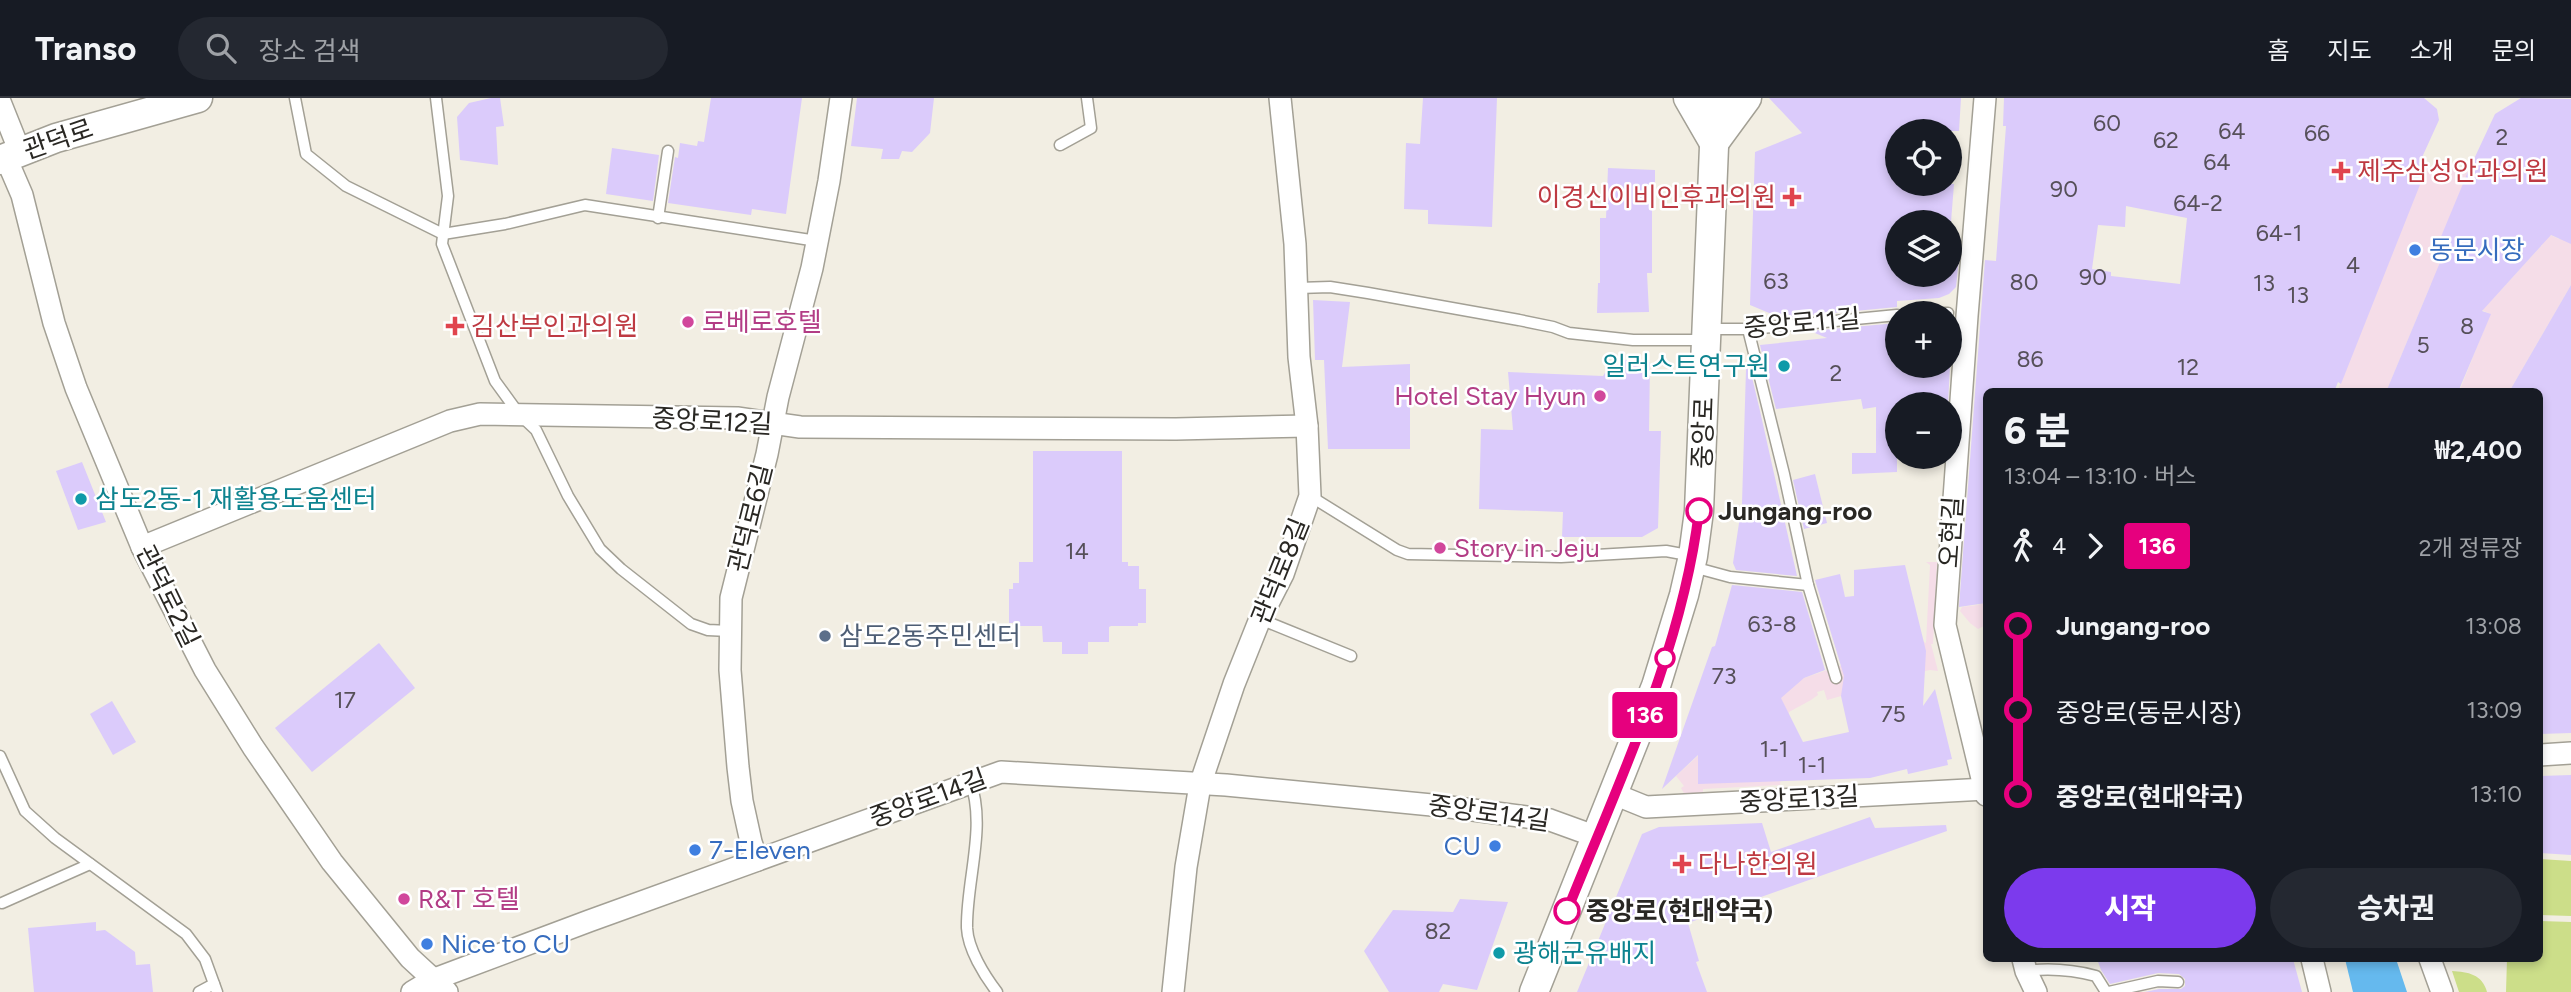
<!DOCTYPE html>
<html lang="ko">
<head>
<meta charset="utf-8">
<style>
	body { margin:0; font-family:Figtree,"Noto Sans KR",sans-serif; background:#242831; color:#f1f3f6; height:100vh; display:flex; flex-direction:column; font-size:26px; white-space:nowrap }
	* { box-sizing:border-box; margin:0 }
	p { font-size:23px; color:#9ea1a6 }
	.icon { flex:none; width:38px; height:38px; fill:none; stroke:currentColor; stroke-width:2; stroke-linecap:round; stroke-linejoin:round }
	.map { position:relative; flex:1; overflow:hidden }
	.sheet { position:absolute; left:1983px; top:290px; width:560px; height:574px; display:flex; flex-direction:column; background:#171b24; border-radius:10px; box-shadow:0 4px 10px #0003 }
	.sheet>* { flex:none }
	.badge { padding:0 14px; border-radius:5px; font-size:24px; line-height:46px }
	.controls { position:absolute; left:1885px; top:21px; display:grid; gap:14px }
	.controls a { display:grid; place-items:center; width:77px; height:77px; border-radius:50%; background:#171b24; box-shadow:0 4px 10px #0003; font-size:35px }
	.map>.badge { position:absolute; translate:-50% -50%; box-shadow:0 0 0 4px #fff }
	.legs { display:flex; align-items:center; gap:10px; height:77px; padding:0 21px; font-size:23px }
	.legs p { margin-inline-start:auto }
	.summary { display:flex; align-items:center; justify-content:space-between; height:119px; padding:0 21px }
	h1 { font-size:38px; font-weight:800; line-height:52px }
	.action { display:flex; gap:14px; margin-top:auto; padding:14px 21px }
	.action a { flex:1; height:80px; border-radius:42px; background:#7c3aed; color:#fff; font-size:28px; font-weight:800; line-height:80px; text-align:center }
	.action a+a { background:#242831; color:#f1f3f6 }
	ul { padding:0 21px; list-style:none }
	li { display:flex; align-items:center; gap:24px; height:84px; font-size:26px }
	li i { display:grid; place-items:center; width:10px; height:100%; margin:0 9px; background:currentColor }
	li i::after { content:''; width:18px; height:18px; margin:-9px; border:5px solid; border-radius:50%; background:#171b24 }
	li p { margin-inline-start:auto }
	li:first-child i { background:linear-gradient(#0000 50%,currentColor 0) }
	li:last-child i { background:linear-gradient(currentColor 50%,#0000 0) }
	header { display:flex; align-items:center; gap:42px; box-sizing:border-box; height:98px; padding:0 35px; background:#171b24; border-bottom:2px solid #363941 }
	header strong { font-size:33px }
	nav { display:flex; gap:38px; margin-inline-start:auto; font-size:24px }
	.search { width:490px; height:63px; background:#242831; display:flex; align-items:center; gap:18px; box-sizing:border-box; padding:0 24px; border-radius:38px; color:#9ea1a6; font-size:26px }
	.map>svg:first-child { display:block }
</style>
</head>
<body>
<header>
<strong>Transo</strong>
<div class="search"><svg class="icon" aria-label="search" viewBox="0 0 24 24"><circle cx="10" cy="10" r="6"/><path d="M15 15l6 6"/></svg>장소 검색</div>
<nav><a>홈</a><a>지도</a><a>소개</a><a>문의</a></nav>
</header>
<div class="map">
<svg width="2571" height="894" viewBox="0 0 2571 894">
	<rect width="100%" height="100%" fill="#f2eee3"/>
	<g fill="#f5dde8">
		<path d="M2447,62L2468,74L2434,158L2500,193L2542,147L2548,136L2559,141L2571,120V187L2509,294H2459L2490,216L2431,186L2386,294H2337L2345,274L2177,228L2255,87L2427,69L2442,74Z"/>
		<path d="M1926,464H1937L1933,546H1931L1938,573L1930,572L1846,591L1841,598L1827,602L1824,592L1817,594L1818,597L1811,602L1789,614L1780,687L1703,691V695L1685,697L1681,690L1684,688L1676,678L1738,621L1804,580L1919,541L1926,545L1930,467Z"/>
		<path d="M1986,503V527L1978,531L1970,525L1960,513L1962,509L1978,507Z"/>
	</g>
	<g fill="#ccde89">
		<path d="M2539,761L2571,763V818L2539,817Z"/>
		<path d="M2539,823L2571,824V894H2506L2507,861H2539Z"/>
		<path d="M2452,873C2468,874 2482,876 2487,894H2459Z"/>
	</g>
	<path fill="#65b9ee" d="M2345,861H2396L2407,894H2353Z"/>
	<g fill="#dbcbfb" fill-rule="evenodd">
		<path d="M491,0H500L504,28L496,29L498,67L460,62L457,19L469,5Z"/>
		<path d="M711,0H802L786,116L752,111L751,117L668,105L675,59L678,60L680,45L697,48L698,43L704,44Z"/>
		<path d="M857,0H934L930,35L912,54L902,53L899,61H881L883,51L851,48Z"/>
		<path d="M1423,0H1497L1492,129L1428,126V112L1404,111L1406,45L1420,46Z"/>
		<path d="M1769,0H1961L1959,33H1897V86H1954L1951,124H1897V177H1950V159L1959,160L1956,189L1949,196L1939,200L1897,203V209L1781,220L1750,207L1755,54L1802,35Z"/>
		<path d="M2004,0H2424L2437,11L2439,22L2419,66L2427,69L2341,286L2338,284L2334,294H1986V505L1959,509L1985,162L1996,163L2006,28H2003ZM2126,108L2187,120L2180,186L2111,178V174L2092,171L2098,127L2125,129Z"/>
		<path d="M2521,0L2571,1V146L2551,137L2482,213L2491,216L2458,294H2386L2441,162L2433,158L2467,76L2495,16Z"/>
		<path d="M612,50L659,57L653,103L606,96Z"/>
		<path d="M1608,70L1655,72V100H1652V175H1647L1649,214L1597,215L1598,185H1600V120H1606Z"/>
		<path d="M2571,187V635L2539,636V294H2509Z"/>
		<path d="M1313,202L1350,204L1342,269L1410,266V351H1328L1324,262H1315Z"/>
		<path d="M1897,225V268H1950L1948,306H1897V374L1852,376V355H1876V309L1863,311L1861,301L1776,311L1760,247L1827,240L1810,233Z"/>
		<path d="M1614,261L1650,264L1649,333H1661L1658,430L1642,439H1562L1563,414L1479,411L1481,331L1513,332L1508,274L1603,278Z"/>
		<path d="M1746,271H1750L1760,313L1797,478L1736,472L1733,465L1742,405Z"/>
		<path d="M1033,353H1122V464H1128V468H1139V491H1146V525H1138V528H1111L1109,529V544H1088V556H1062V544H1043L1042,528H1016V525H1009V491H1013V485H1019V464H1033Z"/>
		<path d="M82,364L106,424L78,432L56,373Z"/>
		<path d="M1815,376L1827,425L1804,431L1793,382Z"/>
		<path d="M1905,467L1926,553L1923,608L1935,591L1952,661L1947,662L1948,667L1908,676L1907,671L1870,680L1698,686V657L1662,691L1712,549L1715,548L1732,487L1802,494L1825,572L1804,580L1781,600L1803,644L1849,634L1841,598L1844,578L1815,482L1840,476L1845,499L1854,498V472Z"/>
		<path d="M379,545L415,590L312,674L275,630Z"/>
		<path d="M112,603L136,644L113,657L90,616Z"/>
		<path d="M2571,677V757L2539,755V678Z"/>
		<path d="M1870,719L1875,730L1946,727L1947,733L1688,825L1699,863L1696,864L1707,894H1577L1642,736L1659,729L1762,725L1771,754Z"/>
		<path d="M1460,801L1508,804L1477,892L1443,886L1439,894H1389L1364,853L1393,812L1453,814Z"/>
		<path d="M96,824V833L105,832L135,854L136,867L150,866L153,894H34L28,830Z"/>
		<path d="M2097,861H2293L2302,894H2145L2159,891H2181L2185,888V881L2179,876L2158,875L2110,886L2101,872Z"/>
	</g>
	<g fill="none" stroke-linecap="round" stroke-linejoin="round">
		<defs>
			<g id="lane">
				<path d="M295,0L306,56L346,88L443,136L505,126L585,107L817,143"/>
				<path d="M436,0L448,98L442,146L495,283L519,316L536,332L568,398L600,451L621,471L691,526L708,532L729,533"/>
				<path d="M1060,47L1091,30L1087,0"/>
				<path d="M658,120L668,53"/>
				<path d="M1298,190L1330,189L1368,195L1519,222L1553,229L1569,235L1633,242H1707"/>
				<path d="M1922,215H1948"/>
				<path d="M1708,231H1751L1897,217"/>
				<path d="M1748,231L1784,376L1808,487L1836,580"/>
				<path d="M1310,398L1397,452L1408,456L1561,459L1666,453L1693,458"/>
				<path d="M1693,469L1730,479L1808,487"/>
				<path d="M1260,521L1351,558"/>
				<path d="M0,658L25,713L55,740L186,836L205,861L217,894"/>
				<path d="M970,683C987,728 966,783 967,830C968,851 984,877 997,894"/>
				<path d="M2,805L90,766"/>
				<path d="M2026,873C2049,870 2073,872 2096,878L2106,894"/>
				<path d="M199,894L214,886"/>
				<path d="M2109,894L2158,883L2178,884"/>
			</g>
			<g id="street">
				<path d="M1985,0L1967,218L1945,527L1986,697"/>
				<path d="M0,4L20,54"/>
				<path d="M6,60L22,97L54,225L76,290L142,449L205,572L253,649L332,764L410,860L447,894"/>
				<path d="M142,449L450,323L480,316L737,320L800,329L1176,331L1307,328"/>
				<path d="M2539,657L2571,655"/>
				<path d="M1614,696L1646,709L1986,691"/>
				<path d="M757,762L751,744L742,703L738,669L730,572L731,500L767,356L778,299L812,170L829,83L841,0"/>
				<path d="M2023,861L2026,873L2036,894"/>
				<path d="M2312,861L2320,894"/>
				<path d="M2430,861L2442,894"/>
				<path d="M412,894L432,882L589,823L1001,674L1226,687L1442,708L1550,722L1597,739"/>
				<path d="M1173,894L1186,769L1200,687L1234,586L1260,521L1283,476L1310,398L1307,328L1299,259L1295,146L1280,0"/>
			</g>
			<g id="secondary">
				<path d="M1688,0L1714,45"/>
				<path d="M1714,45L1747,0"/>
				<path d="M0,62L56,40L198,0"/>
				<path d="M1534,894L1656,588L1684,497L1693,458L1699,413L1716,0"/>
			</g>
		</defs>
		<use href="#lane" stroke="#a3a095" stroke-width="13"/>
		<use href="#street" stroke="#a3a095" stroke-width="24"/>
		<use href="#secondary" stroke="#a3a095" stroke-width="31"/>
		<use href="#lane" stroke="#fff" stroke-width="10"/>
		<use href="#street" stroke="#fff" stroke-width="21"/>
		<use href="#secondary" stroke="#fff" stroke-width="28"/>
	</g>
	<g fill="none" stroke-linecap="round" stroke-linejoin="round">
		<defs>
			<path id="line-1" d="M1567,813C1619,683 1682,553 1699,413"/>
		</defs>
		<use href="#line-1" stroke="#fff" stroke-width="16"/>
		<use href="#line-1" stroke="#e6007e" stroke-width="10"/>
	</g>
	<g fill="#e0444e" stroke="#fff" stroke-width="2.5">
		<path d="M2337.5 62.5h7v7h7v7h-7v7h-7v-7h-7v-7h7z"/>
		<path d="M1788.5 88.5h7v7h7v7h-7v7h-7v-7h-7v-7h7z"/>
		<path d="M451.5 217.5h7v7h7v7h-7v7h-7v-7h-7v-7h7z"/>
		<path d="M1678.5 755.5h7v7h7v7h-7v7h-7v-7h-7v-7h7z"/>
	</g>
	<g fill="#3f7fe0" stroke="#fff" stroke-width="2.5">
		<circle cx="2415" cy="152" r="7"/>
		<circle cx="1495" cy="748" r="7"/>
		<circle cx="695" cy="752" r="7"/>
		<circle cx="427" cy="846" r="7"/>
	</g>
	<g fill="#d1479c" stroke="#fff" stroke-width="2.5">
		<circle cx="688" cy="224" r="7"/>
		<circle cx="1600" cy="298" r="7"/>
		<circle cx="1440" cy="450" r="7"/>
		<circle cx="404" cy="801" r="7"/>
	</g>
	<g fill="#0f9aa8" stroke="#fff" stroke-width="2.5">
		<circle cx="1784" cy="268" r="7"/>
		<circle cx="81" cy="401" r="7"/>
		<circle cx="1499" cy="855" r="7"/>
	</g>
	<g fill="#fff" stroke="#e6007e" stroke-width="3.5">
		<circle cx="1699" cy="413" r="12"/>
		<circle cx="1665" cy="560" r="9"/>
		<circle cx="1567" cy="813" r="12"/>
	</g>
	<circle fill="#5c6f8a" stroke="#fff" stroke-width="2.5" cx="825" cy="538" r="7"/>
	<g text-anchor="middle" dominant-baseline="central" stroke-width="5" stroke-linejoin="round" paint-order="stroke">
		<g font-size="23" fill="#565059">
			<text x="2107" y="25">60</text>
			<text x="2232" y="33">64</text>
			<text x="2317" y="35">66</text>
			<text x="2502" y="39">2</text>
			<text x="2166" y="42">62</text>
			<text x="2217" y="64">64</text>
			<text x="2064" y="91">90</text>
			<text x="2198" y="105">64-2</text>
			<text x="2279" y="135">64-1</text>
			<text x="2353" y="167">4</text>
			<text x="2093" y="179">90</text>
			<text x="1776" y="183">63</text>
			<text x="2024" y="184">80</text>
			<text x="2264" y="185">13</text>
			<text x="2298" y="197">13</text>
			<text x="2467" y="228">8</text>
			<text x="2423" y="247">5</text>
			<text x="2030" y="261">86</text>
			<text x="2188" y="269">12</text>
			<text x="1836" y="275">2</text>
			<text x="1077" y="453">14</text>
			<text x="1772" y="526">63-8</text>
			<text x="1724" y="578">73</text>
			<text x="345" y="602">17</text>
			<text x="1893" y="616">75</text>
			<text x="1774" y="651">1-1</text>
			<text x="1812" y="667">1-1</text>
			<text x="1438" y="833">82</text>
		</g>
		<g font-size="26" fill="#292723" stroke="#fff">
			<text transform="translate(58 41) rotate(-19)">관덕로</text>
			<text transform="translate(1802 225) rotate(-5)">중앙로11길</text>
			<text transform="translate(712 323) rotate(3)">중앙로12길</text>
			<text transform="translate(1703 335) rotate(-88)">중앙로</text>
			<text transform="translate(750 420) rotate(-76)">관덕로6길</text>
			<text transform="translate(1951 434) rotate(-86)">오현길</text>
			<text transform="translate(1280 473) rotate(-68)">관덕로8길</text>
			<text transform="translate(168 498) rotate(64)">관덕로2길</text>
			<text transform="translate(928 700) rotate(-20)">중앙로14길</text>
			<text transform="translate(1799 701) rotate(-3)">중앙로13길</text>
			<text transform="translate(1489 715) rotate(8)">중앙로14길</text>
		</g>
		<g font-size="26" fill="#be3a42" stroke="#fff" text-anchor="start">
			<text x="2357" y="73">제주삼성안과의원</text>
			<text x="1776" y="99" text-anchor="end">이경신이비인후과의원</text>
			<text x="471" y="228">김산부인과의원</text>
			<text x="1698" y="766">다나한의원</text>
		</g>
		<g font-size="26" fill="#366cbe" stroke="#fff" text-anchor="start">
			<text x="2429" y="152">동문시장</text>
			<text x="1481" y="748" text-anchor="end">CU</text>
			<text x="709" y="752">7-Eleven</text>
			<text x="441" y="846">Nice to CU</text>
		</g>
		<g font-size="26" fill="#b23c85" stroke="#fff" text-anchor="start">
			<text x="702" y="224">로베로호텔</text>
			<text x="1586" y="298" text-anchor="end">Hotel Stay Hyun</text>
			<text x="1454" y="450">Story in Jeju</text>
			<text x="418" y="801">R&amp;T 호텔</text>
		</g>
		<g font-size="26" fill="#0d838f" stroke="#fff" text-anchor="start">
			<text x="1770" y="268" text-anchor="end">일러스트연구원</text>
			<text x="95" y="401">삼도2동-1 재활용도움센터</text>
			<text x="1513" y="855">광해군유배지</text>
		</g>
		<g font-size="26" font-weight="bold" fill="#292723" stroke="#fff" text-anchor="start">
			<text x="1718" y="413">Jungang-roo</text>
			<text x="1586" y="813">중앙로(현대약국)</text>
		</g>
		<g font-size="26" fill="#4e5e75" stroke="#fff" text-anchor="start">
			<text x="839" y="538">삼도2동주민센터</text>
		</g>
	</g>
</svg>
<div class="controls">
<a><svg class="icon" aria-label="locate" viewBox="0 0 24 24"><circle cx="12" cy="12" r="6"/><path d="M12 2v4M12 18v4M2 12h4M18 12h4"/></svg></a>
<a><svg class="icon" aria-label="layers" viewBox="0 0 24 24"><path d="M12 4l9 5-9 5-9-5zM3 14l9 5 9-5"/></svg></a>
<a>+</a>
<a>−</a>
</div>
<b class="badge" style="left:1645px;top:617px;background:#e6007e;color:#fff">136</b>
<section class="sheet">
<div class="summary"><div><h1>6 분</h1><p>13:04 – 13:10 · 버스</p></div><b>₩2,400</b></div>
<div class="legs"><svg class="icon" aria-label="walk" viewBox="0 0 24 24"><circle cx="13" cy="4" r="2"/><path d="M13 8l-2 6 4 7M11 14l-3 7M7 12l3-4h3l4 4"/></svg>4<svg class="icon" aria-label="forward" viewBox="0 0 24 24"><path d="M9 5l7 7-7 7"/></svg><b class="badge" style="background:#e6007e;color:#fff">136</b><p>2개 정류장</p></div>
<ul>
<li><i style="color:#e6007e"></i><b>Jungang-roo</b><p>13:08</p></li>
<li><i style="color:#e6007e"></i><span>중앙로(동문시장)</span><p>13:09</p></li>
<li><i style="color:#e6007e"></i><b>중앙로(현대약국)</b><p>13:10</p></li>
</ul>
<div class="action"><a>시작</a><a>승차권</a></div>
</section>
</div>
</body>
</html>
